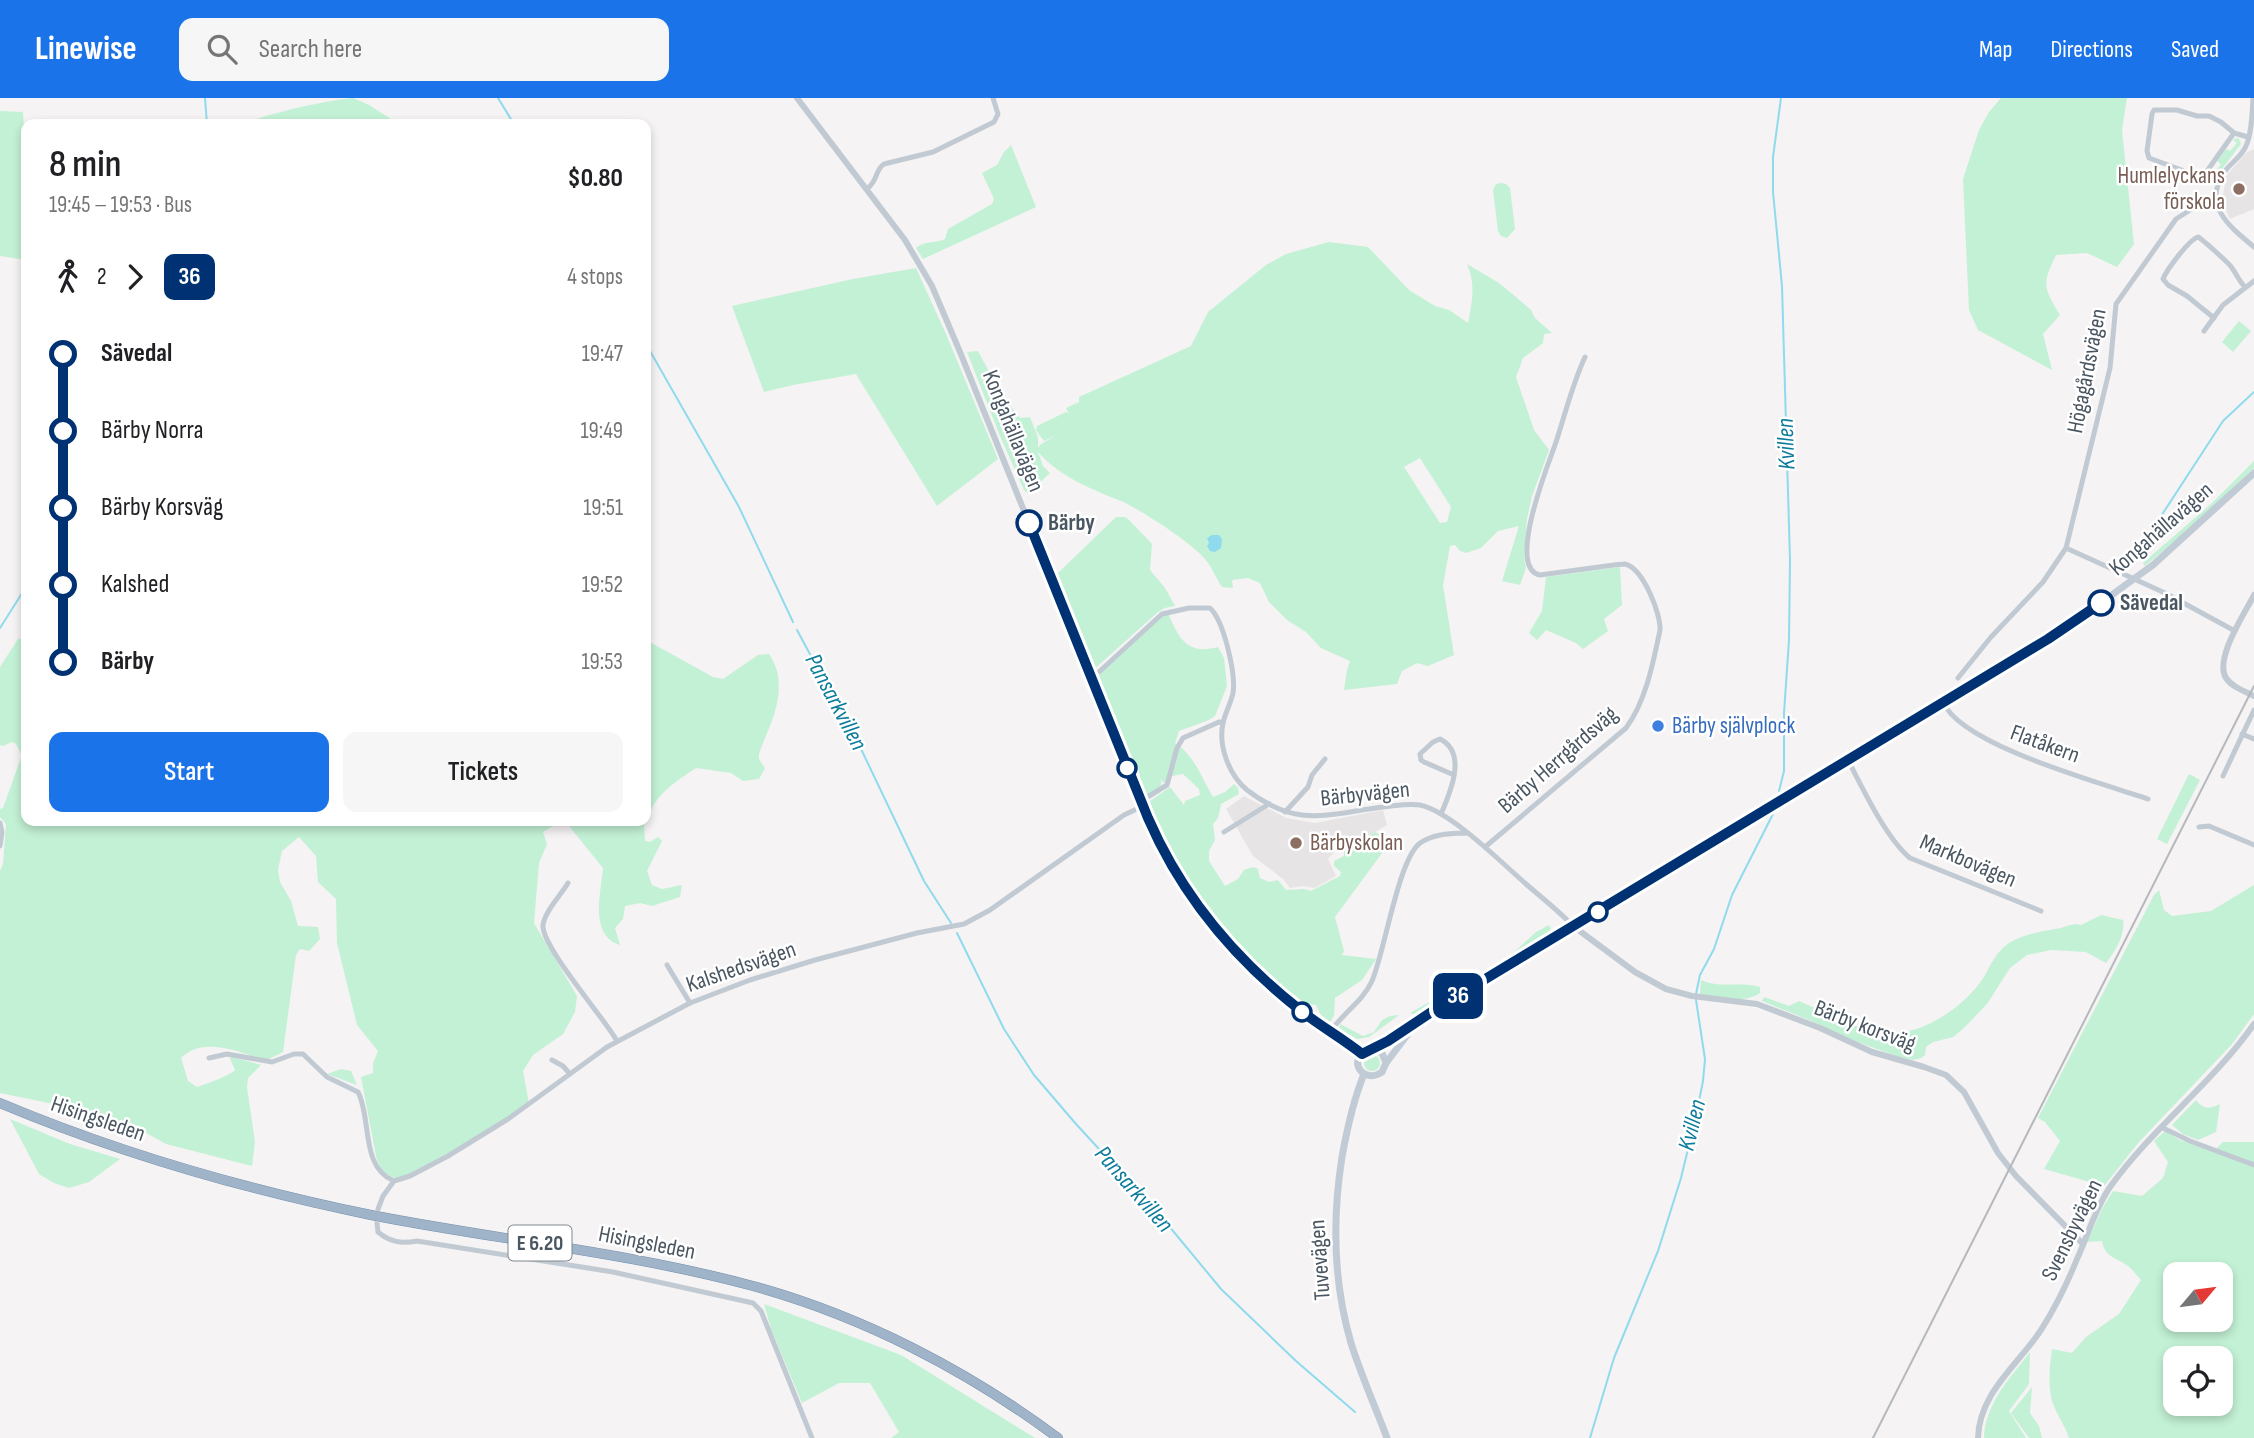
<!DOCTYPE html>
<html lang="en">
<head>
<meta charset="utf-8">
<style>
	body { margin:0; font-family:"Sofia Sans Condensed",sans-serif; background:#f6f6f6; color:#202124; height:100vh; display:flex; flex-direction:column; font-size:26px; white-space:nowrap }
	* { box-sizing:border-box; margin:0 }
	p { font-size:23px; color:#757577 }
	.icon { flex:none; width:38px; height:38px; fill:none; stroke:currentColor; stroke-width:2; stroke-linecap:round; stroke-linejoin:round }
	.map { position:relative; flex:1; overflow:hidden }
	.drawer { position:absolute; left:21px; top:21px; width:630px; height:707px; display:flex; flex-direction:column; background:#fff; border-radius:14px; box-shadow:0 4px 10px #0003 }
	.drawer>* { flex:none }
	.badge { padding:0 14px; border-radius:10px; font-size:24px; line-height:46px }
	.needle { width:46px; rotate:61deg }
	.tools { position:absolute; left:2163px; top:1164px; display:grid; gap:14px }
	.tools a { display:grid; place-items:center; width:70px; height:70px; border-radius:14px; background:#fff; box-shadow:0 4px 10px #0003; font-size:35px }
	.map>.badge { position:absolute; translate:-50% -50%; box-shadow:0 0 0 4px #fff }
	.legs { display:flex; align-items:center; gap:10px; height:77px; padding:0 28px; font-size:23px }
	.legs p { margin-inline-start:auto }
	.head { display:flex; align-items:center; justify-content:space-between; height:119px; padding:0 28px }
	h1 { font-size:38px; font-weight:600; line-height:52px }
	.action { display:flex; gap:14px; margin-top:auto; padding:14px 28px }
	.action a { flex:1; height:80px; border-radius:14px; background:#1a73e8; color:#fff; font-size:28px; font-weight:600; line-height:80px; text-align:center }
	.action a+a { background:#f6f6f6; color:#202124 }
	ul { padding:0 28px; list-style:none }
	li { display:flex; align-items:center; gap:24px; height:77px; font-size:26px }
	li i { display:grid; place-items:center; width:10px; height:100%; margin:0 9px; background:currentColor }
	li i::after { content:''; width:18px; height:18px; margin:-9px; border:5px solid; border-radius:50%; background:#fff }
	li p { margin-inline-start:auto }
	li:first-child i { background:linear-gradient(#0000 50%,currentColor 0) }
	li:last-child i { background:linear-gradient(currentColor 50%,#0000 0) }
	header { display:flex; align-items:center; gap:42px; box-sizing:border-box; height:98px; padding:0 35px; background:#1a73e8; color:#fff }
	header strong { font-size:33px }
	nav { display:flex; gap:38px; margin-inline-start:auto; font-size:24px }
	.search { width:490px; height:63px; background:#f6f6f6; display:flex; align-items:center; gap:18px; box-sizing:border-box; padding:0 24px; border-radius:14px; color:#757577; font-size:26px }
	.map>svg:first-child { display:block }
</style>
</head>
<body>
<header>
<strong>Linewise</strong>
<div class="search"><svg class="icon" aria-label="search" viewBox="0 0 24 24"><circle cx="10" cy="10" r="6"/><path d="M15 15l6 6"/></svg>Search here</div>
<nav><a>Map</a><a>Directions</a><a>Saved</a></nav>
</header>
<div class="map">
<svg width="2254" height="1340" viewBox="0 0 2254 1340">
	<rect width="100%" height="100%" fill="#f5f3f3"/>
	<g fill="#e6e4e5">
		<path d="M2254,51V111L2230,121L2222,104L2226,78L2246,55Z"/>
		<path d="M1244,698L1286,720L1315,725L1383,712L1387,727L1364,740L1341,747L1328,761L1336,778L1315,790L1303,788L1290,790L1283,781L1253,758L1226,711Z"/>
	</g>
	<g fill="#c3f1d5" fill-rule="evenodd">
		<path d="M353,0L369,7L399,26H245L247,24C280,13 318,4 353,0Z"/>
		<path d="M2001,0H2127L2122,32L2134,146L2117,169L2087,155L2056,157C2042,186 2043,189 2060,217L2043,236L2052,272L1978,232L1969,212L1963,81L1979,32L1989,14Z"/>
		<path d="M0,13L23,14L26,68V162L0,158Z"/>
		<path d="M2237,40L2239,41L2241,46L2218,76H2209L2212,70L2216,73L2221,66L2217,63L2226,51L2230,53L2237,45L2233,42Z"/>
		<path d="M1011,47L1036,109L923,161L916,150C925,142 934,146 945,141L948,131L992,106L994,101L982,75L997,67L1004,54Z"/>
		<path d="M1501,85L1506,86L1510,90L1515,131L1507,140L1501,138L1498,133L1493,92L1496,86Z"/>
		<path d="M1329,144L1368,149L1409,192L1435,208L1449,212L1468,225C1472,206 1476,185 1467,166L1499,185L1516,199L1531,212L1535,220L1552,235L1544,236L1543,245L1523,260L1516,279L1534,332L1549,352L1532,398L1527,421L1524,458L1526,470L1520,487L1502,483L1519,428L1498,433L1481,450L1466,455L1460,453L1455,447L1450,448L1443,487L1454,557L1428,568L1417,565L1402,573L1397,586L1344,592L1347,572L1350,563L1321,550L1306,534L1287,522L1269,504L1260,485L1248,480L1232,482L1233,490L1222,489C1216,480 1212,469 1205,461C1193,446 1140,411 1121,403C1091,391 1060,379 1038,354L1043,368L1050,375L1028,396L1024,392L1000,338L967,254L978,253L1001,296L1020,320L1030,319L1038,339V350L1041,346L1057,337L1044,343L1036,332L1037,328L1066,314L1069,316L1066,310L1079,304V299L1191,248L1208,214L1266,167L1286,156ZM1420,360L1451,409L1447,424L1440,425L1404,369Z"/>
		<path d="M916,170L946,236L998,361L937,408L856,276L793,287L764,294L732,208L853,181Z"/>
		<path d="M2239,223L2251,233L2233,254L2222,244Z"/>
		<path d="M2254,363V370L2182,437L2145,468L2143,465L2211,406Z"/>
		<path d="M1116,419H1125L1129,422L1152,446L1150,472L1165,490L1175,508L1165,510L1158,514L1092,573L1055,478Z"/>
		<path d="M1620,469L1622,507L1604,521L1608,533L1583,551L1576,545L1546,532L1537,542L1529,535L1542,513L1546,479Z"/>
		<path d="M1168,515C1179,541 1187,557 1218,549L1224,560L1227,588L1215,618L1209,622L1179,633L1175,645C1195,658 1201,679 1213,699L1225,694L1234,686L1238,690L1239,696L1221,706L1218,720L1213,726L1215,742L1209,753V763L1225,788L1238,781L1244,772L1253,769L1258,771L1260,780L1269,784L1278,782L1286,792L1304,791L1311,793L1340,778L1341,774L1334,768V763L1344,758V748L1357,744L1375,734L1385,740L1388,747L1335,819L1344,853L1342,857L1376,861L1362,882L1335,900L1334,918L1330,924L1321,917L1316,907C1311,906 1304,907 1300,905C1289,901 1278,889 1270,882C1214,833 1174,773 1146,706L1170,689L1184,707L1185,703L1200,697L1199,691L1183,676L1172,678L1163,685L1161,681V687C1156,693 1151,699 1143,698C1137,683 1145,670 1129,661L1095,580L1159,520Z"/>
		<path d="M26,540V723H562L543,734L547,746L539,765L534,825L577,898L575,914L563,936L533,957L523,973L529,1005L479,1038L401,1081C386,1079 380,1072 376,1058L361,979L373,975V965L378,953L357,927L337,845L336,801L318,784L316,758L299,739L282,753L278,772L280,784L291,803L298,828L318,829L320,841L309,853L300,851L296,857L283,954L267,962C240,955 204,937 181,960L188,983L197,989C206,986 229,978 235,972L229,958L261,967L248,980L247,989L255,1044L252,1068L166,1046L130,1026L63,1008L0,995V773L3,766L6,726L0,719V711L3,710L22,657L16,646L12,644L3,648L0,647V569L18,541Z"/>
		<path d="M646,542L713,579L723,581L758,557L769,556C787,582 777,613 765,640C763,646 758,654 759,661C760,664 763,667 765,670L759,681L743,683L731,675L696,670C671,687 658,694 646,722Z"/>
		<path d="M2189,676L2200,682L2167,746L2157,741Z"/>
		<path d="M565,723H646L644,727L645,743L650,744L658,739L662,743L647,773L652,787L662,791L682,787L680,799L652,808L640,805L625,808L623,821L615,830L620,847C589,837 601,795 603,770Z"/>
		<path d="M2254,787V916L2233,945L2139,1044L2104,1088L2044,1071L2060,1043L2045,1024L2038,1020L2154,797L2159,792L2164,812L2172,818L2211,813Z"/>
		<path d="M2101,817L2123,822C2125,838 2116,852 2106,865L2086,854L2051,852L2027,857L2010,870L1987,906L1964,930L1953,939L1933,944L1926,949L1925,957L1921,960L1913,962L1899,959L1849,941L1809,922L1762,903L1764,899L1789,908L1799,903C1822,913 1868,937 1890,936C1926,935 1965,908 1984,879C1990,868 1995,857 2005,848C2018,837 2039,834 2055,831C2065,830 2072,824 2081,827Z"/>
		<path d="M1549,827L1551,831L1534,848L1446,901L1416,917L1410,915L1509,859L1536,834Z"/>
		<path d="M1701,882C1720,891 1740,883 1760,889V895C1746,906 1717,899 1700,896Z"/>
		<path d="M1399,917L1369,939L1357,941L1339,931L1340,926L1363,938L1374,934L1382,922L1390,918Z"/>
		<circle cx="1372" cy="965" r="8"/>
		<path d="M341,971L351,973L357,987L327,976Z"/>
		<path d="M2196,1002C2204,1012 2209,1011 2220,1006L2216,1034L2198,1042L2183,1036L2172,1027Z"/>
		<path d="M10,1021L70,1046L120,1061L89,1084L69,1090L54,1085L39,1076Z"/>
		<path d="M2165,1033L2180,1042L2214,1053L2223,1044H2254V1340H2069C2065,1326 2053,1312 2051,1298C2048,1283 2050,1266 2052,1251L2072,1255L2086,1239L2119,1216L2141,1182C2137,1178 2133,1172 2128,1168C2116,1159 2105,1160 2102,1143L2087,1144L2102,1111L2113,1093L2142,1098L2163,1080L2168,1064L2154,1043ZM2175,1176H2221V1222H2175ZM2175,1260H2221V1306H2175Z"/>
		<path d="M764,1206L901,1257L1035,1340H891L899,1334L870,1285H839L802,1305L771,1231Z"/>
		<path d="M2030,1254L2029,1286L2009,1313L2026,1340H1984C1985,1306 2010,1280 2030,1254Z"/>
		<path d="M2032,1289L2030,1315L2039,1328L2042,1340H2029L2011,1315Z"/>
	</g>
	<path fill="#90daee" d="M1212,437H1219L1222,441L1221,450L1215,454L1210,453L1207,448L1209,445L1207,440Z"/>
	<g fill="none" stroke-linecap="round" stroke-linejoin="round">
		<g stroke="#90daee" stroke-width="2">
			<path d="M205,0L207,26"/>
			<path d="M498,0L514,26"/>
			<path d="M646,246L739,409L793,524"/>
			<path d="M2137,455L2223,323L2254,294"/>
			<path d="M0,530L26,489"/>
			<path d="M797,532L862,653L924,783L951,825"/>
			<path d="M1779,693L1784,673V615L1789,542L1790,462L1782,188L1773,94V59L1781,0"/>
			<path d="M957,835L1004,931L1034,977L1076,1026L1159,1116L1221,1191L1296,1263L1355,1314"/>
			<path d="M1696,896L1700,877L1714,851L1732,797L1773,716"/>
			<path d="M1590,1340L1614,1260L1658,1153L1681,1080L1696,1018L1703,983L1705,961L1696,902"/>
		</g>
		<defs>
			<path id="trunk" d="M0,1005C119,1055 244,1091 371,1117C498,1142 627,1154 753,1188C862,1218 967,1272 1058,1340"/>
		</defs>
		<use href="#trunk" stroke="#7690ad" stroke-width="10"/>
		<g stroke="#c1cad2" stroke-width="5">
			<path d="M2253,0C2252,15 2252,35 2246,48C2242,58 2231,65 2225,73C2201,107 2230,129 2254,149"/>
			<path d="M2234,35L2207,73L2198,78L2149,60L2147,53L2152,16L2154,12H2177L2197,18H2209L2221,24L2234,35L2248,39"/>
			<path d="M868,90C878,82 875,72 884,66L933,54L994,24L998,16L993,0"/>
			<path d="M2214,220L2187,198L2168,187L2163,181C2167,171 2189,142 2198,139C2202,141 2230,166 2232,170C2237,177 2239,183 2245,189"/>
			<path d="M2204,233L2223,207L2254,183"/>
			<path d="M2066,450L2165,495L2235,533"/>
			<path d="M1091,579L1100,573L1162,516L1189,510H1210C1224,523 1236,576 1233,595C1231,605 1225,615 1223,625C1218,648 1229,677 1247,692C1298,731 1326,716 1383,709C1395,708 1408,705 1420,707C1450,713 1502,765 1526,786C1542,800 1559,813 1573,828"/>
			<path d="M1958,580L1991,539L2043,484L2066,450L2110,270L2116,206L2176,121L2198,107L2216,105"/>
			<path d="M1943,604C1962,648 2102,685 2148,701"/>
			<path d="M2242,636L2254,641"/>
			<path d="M1848,662C1863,691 1886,740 1910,760L2041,813"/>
			<path d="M2223,678L2254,612"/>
			<path d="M1141,703L1167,687L1177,650L1183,640L1219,624L1223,625"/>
			<path d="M1285,714L1308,689L1312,677L1325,661"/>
			<path d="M1441,716C1450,695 1468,655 1440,641L1433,644L1420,656L1421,662L1424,664L1454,677"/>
			<path d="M0,725L2,734L0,748"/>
			<path d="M2199,729L2209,728L2254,747"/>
			<path d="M1224,734L1269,706"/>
			<path d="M1485,749L1626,630C1646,603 1653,565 1660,532C1661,516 1643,470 1625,466C1621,466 1617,467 1614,467L1540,477C1506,471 1548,367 1555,347C1565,317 1572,287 1585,259"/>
			<path d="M568,785C561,797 545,813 543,827C541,848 605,921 617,943"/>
			<path d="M667,867L690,905"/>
			<path d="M1331,933C1343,915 1363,903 1372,883C1385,853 1398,762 1420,745C1435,735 1450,736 1467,735"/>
			<path d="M209,960L227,956L272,964L294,956H303L327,979L358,994C372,1021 360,1069 394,1083"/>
			<path d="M552,962L563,968L570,976"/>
			<path d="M2163,1030L2190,1043L2254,1067"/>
			<path d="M378,1111L383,1098L394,1083L410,1078L448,1058L508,1021L607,949L690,905L750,882L815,862L917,835L964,826L990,812L1124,717L1143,708"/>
			<path d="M377,1125L378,1134C390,1144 401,1146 417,1143L613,1174L753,1205L761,1213L812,1340"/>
		</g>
		<g stroke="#c1cad2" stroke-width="6">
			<path d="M797,0L905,142L932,188L960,254L1143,708C1176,786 1226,853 1292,906C1315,924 1340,938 1362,956"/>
			<path d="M2254,497C2245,515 2214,561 2226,580C2232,589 2244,593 2254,598"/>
			<path d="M1573,828L1635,874L1666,891L1692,898L1757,906L1820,930L1872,954L1924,969L1946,977L1964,994L1998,1055L2016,1078L2083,1146"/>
			<path d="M1978,1340C1979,1295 2018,1267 2041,1232C2055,1210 2067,1186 2077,1161C2088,1137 2095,1111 2110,1089C2152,1030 2212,986 2254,926"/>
		</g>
		<g stroke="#c1cbd6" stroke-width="7">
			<path d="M1372,951L1382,955L1386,965L1382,974C1365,986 1349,966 1363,954C1368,950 1377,949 1383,946C1403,934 1420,921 1439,909L2069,528L2153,467L2254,375"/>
			<path d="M1386,965L1408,936L1410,929"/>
			<path d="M1364,976C1353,1003 1347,1031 1342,1059C1332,1122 1333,1183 1351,1245C1361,1277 1375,1308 1387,1340"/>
		</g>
		<use href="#trunk" stroke="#9fb4c9" stroke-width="9"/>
		<path stroke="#b5b8bd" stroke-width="2" d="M1873,1340L2254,588"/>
	</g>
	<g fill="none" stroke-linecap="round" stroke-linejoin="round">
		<defs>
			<path id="line-1" d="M1029,425L1148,720C1181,796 1235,861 1300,912C1320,928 1342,940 1362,956L1388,943L1439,909L2048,541L2101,505"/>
		</defs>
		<use href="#line-1" stroke="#fff" stroke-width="16"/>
		<use href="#line-1" stroke="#003273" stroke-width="10"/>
	</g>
	<g fill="#8d6e63" stroke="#fff" stroke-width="2.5">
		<circle cx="2239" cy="91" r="7"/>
		<circle cx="1296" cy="745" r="7"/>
	</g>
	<g fill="#fff" stroke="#003273" stroke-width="3.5">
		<circle cx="1029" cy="425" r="12"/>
		<circle cx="2101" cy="505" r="12"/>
		<circle cx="1127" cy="670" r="9"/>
		<circle cx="1598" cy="814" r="9"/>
		<circle cx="1302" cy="914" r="9"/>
	</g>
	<circle fill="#3f7fe0" stroke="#fff" stroke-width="2.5" cx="1658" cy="628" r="7"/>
	<g text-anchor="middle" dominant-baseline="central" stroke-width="5" stroke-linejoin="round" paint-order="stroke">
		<rect fill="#fff" stroke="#808990" stroke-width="2" x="508.5" y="1127.5" width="63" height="35" rx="5"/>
		<g font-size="21" font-weight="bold" fill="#4a5661">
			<text x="540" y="1145">E 6.20</text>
		</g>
		<g font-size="23" fill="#785e54" stroke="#fff" text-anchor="end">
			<text x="2225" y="78">Humlelyckans<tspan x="2225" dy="26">förskola</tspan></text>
			<text x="1310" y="745" text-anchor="start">Bärbyskolan</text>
		</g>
		<g font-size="23" fill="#4a5661" stroke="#fff">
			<text transform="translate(2087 273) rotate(-79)">Högagårdsvägen</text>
			<text transform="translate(1013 333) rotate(68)">Kongahällavägen</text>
			<text transform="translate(2161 431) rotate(-41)">Kongahällavägen</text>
			<text transform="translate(2045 646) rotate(20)">Flatåkern</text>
			<text transform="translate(1558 662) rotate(-41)">Bärby Herrgårdsväg</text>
			<text transform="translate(1365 696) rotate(-6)">Bärbyvägen</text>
			<text transform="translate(1968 763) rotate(23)">Markbovägen</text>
			<text transform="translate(741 869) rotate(-19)">Kalshedsvägen</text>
			<text transform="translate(1865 928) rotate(21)">Bärby korsväg</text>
			<text transform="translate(98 1021) rotate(19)">Hisingsleden</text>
			<text transform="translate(2072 1132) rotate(-64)">Svensbyvägen</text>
			<text transform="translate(647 1145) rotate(11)">Hisingsleden</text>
			<text transform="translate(1320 1162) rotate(-94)">Tuvevägen</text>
		</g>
		<g font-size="23" font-weight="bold" fill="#4a5661" stroke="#fff" text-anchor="start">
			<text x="1048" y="425">Bärby</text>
			<text x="2120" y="505">Sävedal</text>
		</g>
		<g font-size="23" fill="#366cbe" stroke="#fff" text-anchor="start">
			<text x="1672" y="628">Bärby självplock</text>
		</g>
		<g font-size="24" font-style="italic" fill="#0c7c9b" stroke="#fff">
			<text transform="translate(1786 346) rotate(-92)">Kvillen</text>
			<text transform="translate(836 604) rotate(62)">Pansarkvillen</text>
			<text transform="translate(1692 1027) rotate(-76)">Kvillen</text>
			<text transform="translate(1134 1091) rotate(49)">Pansarkvillen</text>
		</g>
	</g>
</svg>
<div class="tools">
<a><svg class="needle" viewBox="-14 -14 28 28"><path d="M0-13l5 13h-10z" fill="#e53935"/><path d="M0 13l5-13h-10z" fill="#757577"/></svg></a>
<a><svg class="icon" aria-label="locate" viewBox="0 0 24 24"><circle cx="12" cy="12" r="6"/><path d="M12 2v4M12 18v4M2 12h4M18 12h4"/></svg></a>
</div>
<b class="badge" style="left:1458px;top:898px;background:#003273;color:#fff">36</b>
<section class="drawer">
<div class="head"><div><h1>8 min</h1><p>19:45 – 19:53 · Bus</p></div><b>$0.80</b></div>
<div class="legs"><svg class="icon" aria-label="walk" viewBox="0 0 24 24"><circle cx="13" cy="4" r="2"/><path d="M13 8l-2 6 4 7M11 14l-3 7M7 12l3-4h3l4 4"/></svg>2<svg class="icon" aria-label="forward" viewBox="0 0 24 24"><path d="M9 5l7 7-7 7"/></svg><b class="badge" style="background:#003273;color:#fff">36</b><p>4 stops</p></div>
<ul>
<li><i style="color:#003273"></i><b>Sävedal</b><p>19:47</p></li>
<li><i style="color:#003273"></i><span>Bärby Norra</span><p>19:49</p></li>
<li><i style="color:#003273"></i><span>Bärby Korsväg</span><p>19:51</p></li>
<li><i style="color:#003273"></i><span>Kalshed</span><p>19:52</p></li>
<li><i style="color:#003273"></i><b>Bärby</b><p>19:53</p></li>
</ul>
<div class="action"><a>Start</a><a>Tickets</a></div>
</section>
</div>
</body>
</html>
